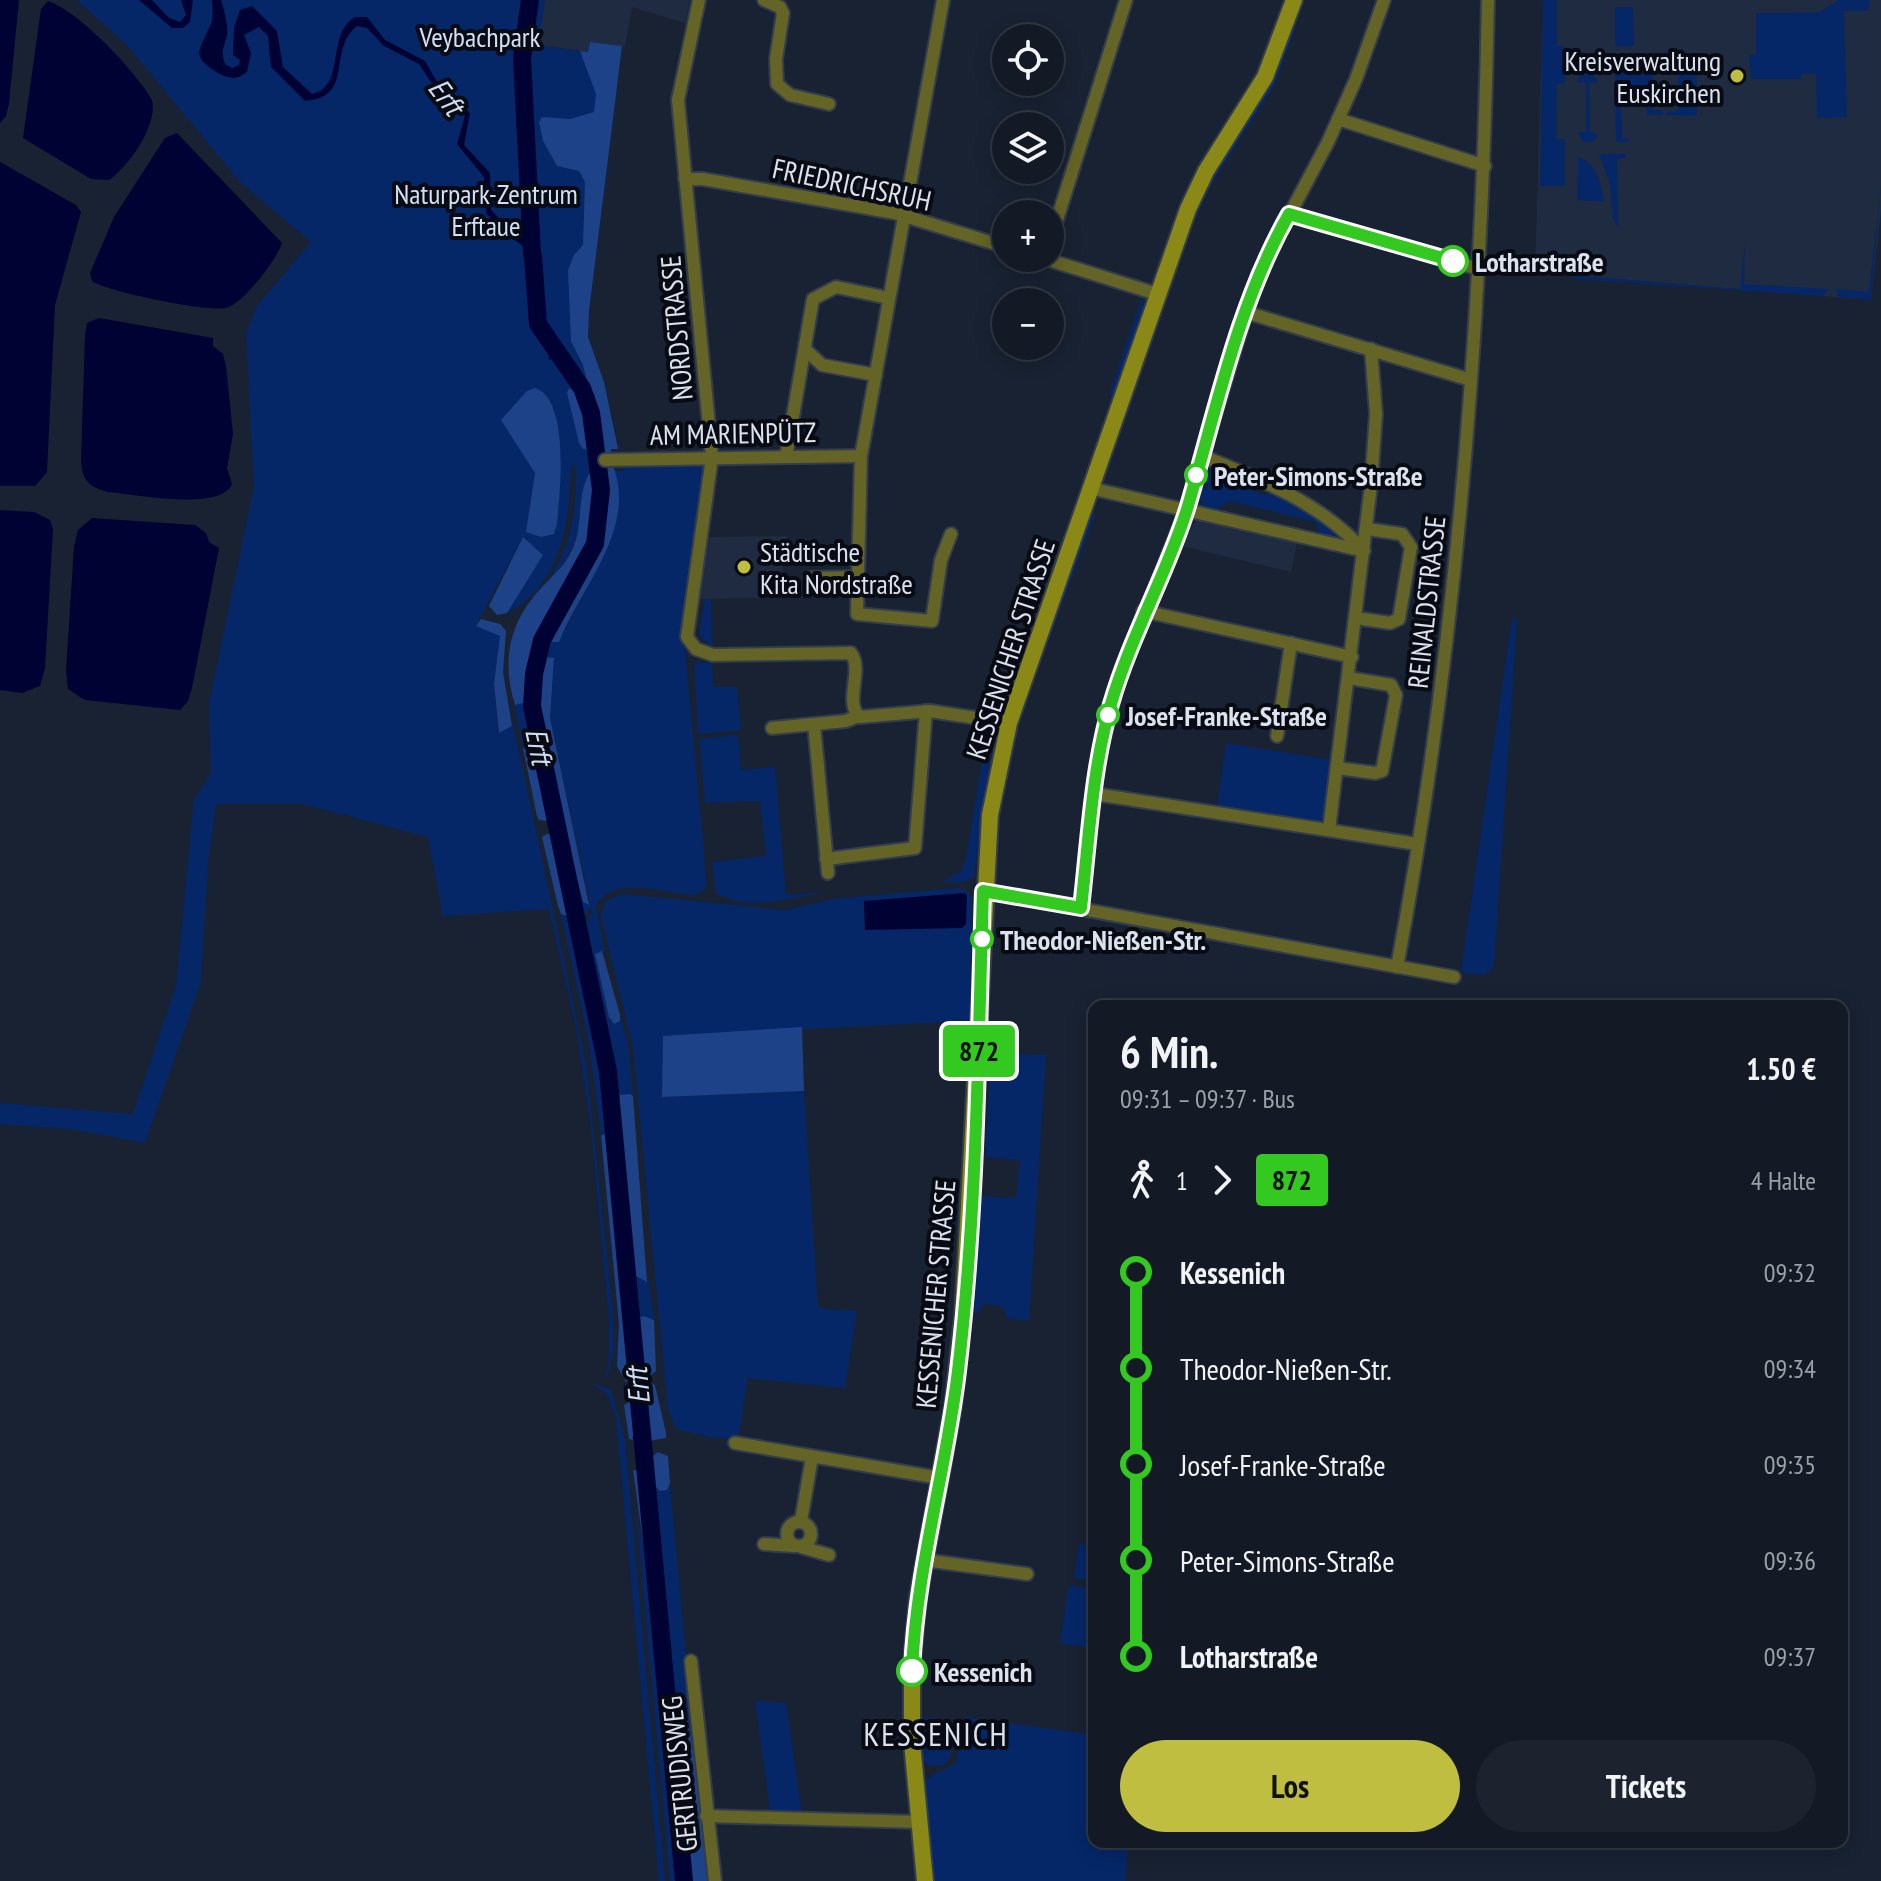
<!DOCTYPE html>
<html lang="de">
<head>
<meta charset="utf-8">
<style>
	body { margin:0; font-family:"PT Sans Narrow",sans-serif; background:#1c232e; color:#f1f3f6; height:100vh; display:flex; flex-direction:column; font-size:30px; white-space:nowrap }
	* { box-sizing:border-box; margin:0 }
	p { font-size:26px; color:#9da1a7 }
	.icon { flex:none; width:44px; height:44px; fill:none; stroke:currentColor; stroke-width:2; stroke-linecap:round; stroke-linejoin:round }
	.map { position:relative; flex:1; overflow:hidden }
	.details { position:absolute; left:1088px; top:1000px; width:760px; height:848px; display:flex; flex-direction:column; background:#131a26; border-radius:16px; box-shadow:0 4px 20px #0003,0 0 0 2px #323843 }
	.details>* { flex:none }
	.badge { padding:0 16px; border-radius:6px; font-size:28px; line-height:52px }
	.controls { position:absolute; left:992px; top:24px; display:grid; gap:16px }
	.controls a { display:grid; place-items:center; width:72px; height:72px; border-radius:50%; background:#131a26; box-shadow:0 4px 20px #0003,0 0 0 2px #323843; font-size:40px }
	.map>.badge { position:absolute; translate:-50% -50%; box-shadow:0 0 0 4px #fff }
	.legs { display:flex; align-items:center; gap:12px; height:88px; padding:0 32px; font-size:26px }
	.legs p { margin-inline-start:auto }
	.headline { display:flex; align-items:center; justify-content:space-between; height:136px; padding:0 32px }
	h1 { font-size:44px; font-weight:600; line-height:60px }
	.cta { display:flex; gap:16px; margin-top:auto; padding:16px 32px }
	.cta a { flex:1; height:92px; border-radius:48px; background:#bfbe41; color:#111; font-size:32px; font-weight:600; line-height:92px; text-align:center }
	.cta a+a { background:#1c232e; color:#f1f3f6 }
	ul { padding:0 32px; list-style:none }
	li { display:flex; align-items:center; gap:28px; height:96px; font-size:30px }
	li i { display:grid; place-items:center; width:12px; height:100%; margin:0 10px; background:currentColor }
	li i::after { content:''; width:20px; height:20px; margin:-10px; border:6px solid; border-radius:50%; background:#131a26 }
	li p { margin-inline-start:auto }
	li:first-child i { background:linear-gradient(#0000 50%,currentColor 0) }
	li:last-child i { background:linear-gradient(currentColor 50%,#0000 0) }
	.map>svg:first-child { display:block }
</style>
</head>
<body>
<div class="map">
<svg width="1881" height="1881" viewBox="0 0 1881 1881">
	<rect width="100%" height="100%" fill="#192232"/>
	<g fill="#1f2b40">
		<path d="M545,0H690L685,23L632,7L625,47L590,42L588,52L538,45Z"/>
		<path d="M1543,0H1881V210L1871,300L1535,272Z"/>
		<path d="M1197,519L1297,542L1291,572L1181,546Z"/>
		<path d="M787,536L779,597L700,599L709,537Z"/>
	</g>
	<g fill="#052767" fill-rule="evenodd">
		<path d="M77,0H545L538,45L587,52L590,42L622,46L589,311L588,337L604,382L618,449H611L605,462L595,463V474H589C579,513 582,553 548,580C572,547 578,505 575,465L571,466C570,521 562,585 507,613L543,555L523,537L476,626L501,635L494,684L498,732L512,726V720L586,1062L613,1313L614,1349L608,1376L605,1375L609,1364V1317L591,1129L577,1032L549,909L443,916L428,837L303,804H216L208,862L201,982L145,1143L72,1129L0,1124V1103L133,1114L176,986L194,800L211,773L209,704L254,487L246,333L257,306L311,242L240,182L128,46ZM559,429V505L554,533L526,532L535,473Z"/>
		<path d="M1543,0H1557V46H1565V83L1557,84L1556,134L1557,139H1565V186H1540Z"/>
		<path d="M1839,0H1870L1868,11H1844L1847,117L1817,118L1816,74H1802L1801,79H1751L1749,55L1756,54V13L1819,12Z"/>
		<path d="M1615,7H1633L1634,46H1615Z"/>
		<path d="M1291,27L1296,28L1274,86L1210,187L1172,272L1193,211Z"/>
		<path d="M1592,72L1598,82L1589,83L1590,131L1598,135L1594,141L1583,142L1577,132H1586V83L1577,82L1581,73Z"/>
		<path d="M1615,72H1660L1653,75V110H1661L1664,115H1647L1646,92H1621L1622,138L1629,139V142H1616Z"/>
		<path d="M1670,72H1697V116L1667,115L1666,112L1678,110V75Z"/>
		<path d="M1599,154H1626V158L1617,159L1618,227L1613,218L1610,184Z"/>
		<path d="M1578,157C1598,164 1601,184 1604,202L1577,200Z"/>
		<path d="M1881,185L1871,300L1839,297L1835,289L1869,292Z"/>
		<path d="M1745,242L1744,284L1829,289L1823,296L1576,279L1568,275L1740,289Z"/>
		<path d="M1142,297L1144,309L1113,397L1109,396Z"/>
		<path d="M706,462L683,627L707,886L697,895C668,895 614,873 596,906L605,952L595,954L609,1017L612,1023L620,1021V1015L628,1042L633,1096L630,1094L615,1100L608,1043L583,927L592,914L591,907L582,919L560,824L567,839L583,901L590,903L550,718L554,658L541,661L547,640L565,629L609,547L615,522V471H622L630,463Z"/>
		<path d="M1209,467L1226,472V480L1265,495L1274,490L1297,503L1342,538L1321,537L1316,522L1230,501L1217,510L1205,507L1200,500L1202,488L1207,489Z"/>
		<path d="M1089,513L1095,515L1027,699L1026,698Z"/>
		<path d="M705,599H711L712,647L699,635Z"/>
		<path d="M1512,619H1517L1494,967L1484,975L1461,972Z"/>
		<path d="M712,662L713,687H737L741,730L698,734L694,663Z"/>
		<path d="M527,702L535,747L523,748L514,704Z"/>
		<path d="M988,726L993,737L974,877L964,882H942L961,871L966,859Z"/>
		<path d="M738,735L741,770L775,767L786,895L825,892C791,898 749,912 716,893L712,862L766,856L760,801L705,803L699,739Z"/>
		<path d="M1226,743L1333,760L1325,817L1318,822L1217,806Z"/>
		<path d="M957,888L969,892L972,900L970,1021L663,1036L662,1097L804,1091L818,1308L857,1311L845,1388L748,1378L738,1438H714L676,1429L668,1410L633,1046L601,916L606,901L622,894L786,910L834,899Z"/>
		<path d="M571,911L600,1048L612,1134L601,1135L589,1043L561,914Z"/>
		<path d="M991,1053L1046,1055L1029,1321L1007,1318L1003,1307L983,1303L979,1313L974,1312L981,1196L1016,1198L1020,1160L985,1157Z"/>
		<path d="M634,1275L649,1281L654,1320L637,1318Z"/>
		<path d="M590,1382L611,1390L625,1440L665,1881H659L616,1418L607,1394Z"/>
		<path d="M670,1484L698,1782L688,1719L683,1716L679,1760L653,1485L656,1489L670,1487Z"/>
		<path d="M646,1493L681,1881H670L635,1499L641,1539Z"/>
		<path d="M1079,1544L1094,1546V1581L1074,1578Z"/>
		<path d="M1069,1585L1094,1589V1648L1060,1643Z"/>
		<path d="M755,1701L786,1703L802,1815L719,1811L770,1810Z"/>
		<path d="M925,1717L957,1722L951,1756L943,1765L930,1766L923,1760Z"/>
		<path d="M965,1717L1094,1735V1842H1128L1125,1881H935L924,1780L956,1763Z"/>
	</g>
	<g fill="#1d4288">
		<path d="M590,42L622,46L589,311L588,337L604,382L618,449H611V455L602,458L593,403L595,393L591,399L583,365L571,341L568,270L574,255L583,245L585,182L579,171L557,166L543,141L539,122L542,117L570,119L594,112L596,94L580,51L588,52Z"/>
		<path d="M535,388C570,399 560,493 557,523L554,534L541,537L526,532L535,473L501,420L527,391Z"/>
		<path d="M569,388L581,396L592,444L590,450L583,449L579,443L567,393Z"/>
		<path d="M603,462L612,463C639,528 581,586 559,642H549C547,615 581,585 593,561C609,532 606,494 603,462Z"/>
		<path d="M589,474H595L596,519L590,546L552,607L538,637L527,702L515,705C500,656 511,617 548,581C557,571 565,565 571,552C584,528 576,497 589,474Z"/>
		<path d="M523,537L543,555L507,613L497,615L489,606Z"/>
		<path d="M481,619L500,624L506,631L503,672L512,726L499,733L494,684L500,636L476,626Z"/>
		<path d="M546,657L554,658L550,718L589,905L583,902L567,839L560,824C548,770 531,716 541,661Z"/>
		<path d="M529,746L535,747L549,815L546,821L539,820L537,816L523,748Z"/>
		<path d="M547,834H553L571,911L567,916L561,914L558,906L542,837Z"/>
		<path d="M602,951L620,1015V1021L614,1024L609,1017L595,954Z"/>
		<path d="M802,1027L804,1091L662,1097L663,1036Z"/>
		<path d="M630,1094L633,1096L647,1282L634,1275L615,1100L620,1095Z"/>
		<path d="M612,1134L634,1378L626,1382L617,1366L619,1324L601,1135Z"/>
		<path d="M644,1316L654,1320L656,1371L649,1377L642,1373L637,1318Z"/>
		<path d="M651,1383L655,1385L666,1433V1438L649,1441L643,1385Z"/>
		<path d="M629,1402H636L640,1436H634V1440L640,1442L629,1439L624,1405Z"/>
		<path d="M658,1452L668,1456L670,1484L667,1490L660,1491L653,1485L651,1458Z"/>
		<path d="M633,1470L644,1471L646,1493L643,1542Z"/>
		<path d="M683,1716L688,1719L712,1881H689L679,1760Z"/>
	</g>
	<g fill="#000233">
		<path d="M0,0H19L9,103L6,116L0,123Z"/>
		<path d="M139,0H152L169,18L180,22L186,15L181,0H193L190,22L183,28H172Z"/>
		<path d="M212,0H221C224,9 230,31 226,39C223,50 221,53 225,64L232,68L239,65L240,60L233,55L234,28L240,10L252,6L277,31L283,67L312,94C347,86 325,35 355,17H367L385,40L425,61L437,82L470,113L464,145L490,173L491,210L504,223L532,240L541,269L536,280L523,246L501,230L486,213L484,177L457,144L465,116L437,91L419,64L384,46L367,28L357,26C326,51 356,97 305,101L271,67L268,36L259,27L244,35L251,53L247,72C237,80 229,79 218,73C189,56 200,50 210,26C214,18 212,9 212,0Z"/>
		<path d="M48,1C80,12 135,71 152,100C158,125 129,166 109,180L91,179L23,138L41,9Z"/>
		<path d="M177,133L282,243C277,259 243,304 226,308C206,312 108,292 92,281L90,273L114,217L165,138Z"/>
		<path d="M0,162L76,205L81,212L55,305L47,472L35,486H0Z"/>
		<path d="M99,318L213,338V346L223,354L226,366L233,434L227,468L232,484C220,512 135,494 108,492C89,487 82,481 81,460L85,335L87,323Z"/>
		<path d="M0,510L34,512L50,520L53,529L45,668L40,686L22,693L0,690Z"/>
		<path d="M92,518L195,525L206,533L209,542L219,548L192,688L188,701L180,710L85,700L68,689L66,671L74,546L78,530Z"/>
		<path d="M964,893L967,895L966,924L962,928L865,930L864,901Z"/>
	</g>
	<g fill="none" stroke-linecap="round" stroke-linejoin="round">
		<g stroke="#000233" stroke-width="3">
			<path d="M550,358L558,352"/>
			<path d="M634,1438L644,1440"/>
		</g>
		<g stroke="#000233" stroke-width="18">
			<path d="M530,0L522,58L532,254"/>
			<path d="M533,256L538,324L582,388L591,413L601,490L595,544L542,640L534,674L532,706L608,1071L684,1881"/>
		</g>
		<defs>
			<g id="minor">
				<path d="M699,0L678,100L712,457L687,637L696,649L713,655L851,653C864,670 843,703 860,717L930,711L1009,723"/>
				<path d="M764,0L780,7L783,13L776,59L777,84L790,95L829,104"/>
				<path d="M943,0L861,456L857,614L932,621L941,560L951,534"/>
				<path d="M1338,119L1485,166"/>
				<path d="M685,179H703L895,213L1006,247"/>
				<path d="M1289,214L1479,269"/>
				<path d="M1050,242L1126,0"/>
				<path d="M1043,258L1157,294"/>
				<path d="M1245,312L1471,380"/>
				<path d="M805,349L822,365L876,375"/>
				<path d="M1202,456C1260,479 1321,503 1363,550"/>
				<path d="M786,457L813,299L836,287L889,298"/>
				<path d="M605,460L861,456"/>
				<path d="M1090,488L1364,551"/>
				<path d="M810,578L858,577"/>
				<path d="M1143,611L1352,657"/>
				<path d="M1356,618L1390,623L1399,619L1411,547L1402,534L1367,529"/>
				<path d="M814,724L828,873"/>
				<path d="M772,728L846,721L858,716"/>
				<path d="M1277,736L1291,643"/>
				<path d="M1337,768L1375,773L1382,771L1396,695L1391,685L1349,678"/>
				<path d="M1095,794L1417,844"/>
				<path d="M1329,830L1371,485L1376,414L1371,349"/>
				<path d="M826,859L915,848L926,711"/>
				<path d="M983,891L1454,977"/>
				<path d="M1081,908L1099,758L1119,678L1186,510L1258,274L1328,142L1356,79L1384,0"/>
				<path d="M1397,967C1457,648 1482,324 1488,0"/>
				<path d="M735,1443L940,1478"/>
				<path d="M801,1521L812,1457"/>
				<circle cx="799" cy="1534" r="12"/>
				<path d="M764,1544L794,1546"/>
				<path d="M801,1547L829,1555"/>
				<path d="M924,1560L1027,1574"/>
				<path d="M691,1661L715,1881"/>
				<path d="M706,1816L919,1822"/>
			</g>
			<path id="secondary" d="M925,1881L912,1742V1661L918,1597L953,1407L963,1316L990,815L1009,723L1188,209L1206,171L1265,77L1294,0"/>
		</defs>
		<use href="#minor" stroke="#343d4c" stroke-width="16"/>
		<use href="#secondary" stroke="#343d4c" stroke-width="20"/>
		<use href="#minor" stroke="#646426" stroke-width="12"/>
		<use href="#secondary" stroke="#8a8817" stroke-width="16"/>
	</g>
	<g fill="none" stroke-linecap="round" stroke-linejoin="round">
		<defs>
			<path id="line-1" d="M912,1671C916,1569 946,1472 958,1371C977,1212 978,1050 983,891L1081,908C1089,840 1092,769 1111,704C1131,635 1168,572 1188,506C1217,407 1238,304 1289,214L1453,261"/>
		</defs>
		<use href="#line-1" stroke="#fff" stroke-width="18"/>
		<use href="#line-1" stroke="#33c920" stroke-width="12"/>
	</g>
	<g fill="#bfbe41" stroke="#080b13" stroke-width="3">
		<circle cx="1737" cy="76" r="8"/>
		<circle cx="744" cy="567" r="8"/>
	</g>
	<g fill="#fff" stroke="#33c920" stroke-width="4">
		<circle cx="1453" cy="261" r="14"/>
		<circle cx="1196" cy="475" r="10"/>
		<circle cx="1108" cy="715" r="10"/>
		<circle cx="982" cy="939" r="10"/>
		<circle cx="912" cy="1671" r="14"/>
	</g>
	<g text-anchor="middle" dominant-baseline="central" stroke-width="8" stroke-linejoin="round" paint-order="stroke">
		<g font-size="28" fill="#d3dff4" stroke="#080b13">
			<text x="480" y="36">Veybachpark</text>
			<text x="486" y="193">Naturpark-Zentrum<tspan x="486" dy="32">Erftaue</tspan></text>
		</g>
		<g font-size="28" fill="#dbe1ed" stroke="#080b13" text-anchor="end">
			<text x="1721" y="60">Kreisverwaltung<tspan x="1721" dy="32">Euskirchen</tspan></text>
			<text x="760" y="551" text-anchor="start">Städtische<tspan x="760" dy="32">Kita Nordstraße</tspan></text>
		</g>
		<g font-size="28" fill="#dbe1ed" stroke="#080b13">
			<text transform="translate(852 184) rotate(12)">FRIEDRICHSRUH</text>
			<text transform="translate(676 328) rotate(-95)">NORDSTRASSE</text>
			<text transform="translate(733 433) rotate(-1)">AM MARIENPÜTZ</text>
			<text transform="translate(1426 602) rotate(-84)">REINALDSTRASSE</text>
			<text transform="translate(1010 649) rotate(-72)">KESSENICHER STRASSE</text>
			<text transform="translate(935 1294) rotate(-85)">KESSENICHER STRASSE</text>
			<text transform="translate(679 1774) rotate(-96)">GERTRUDISWEG</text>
		</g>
		<g font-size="28" font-weight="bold" fill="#dbe1ed" stroke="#080b13" text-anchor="start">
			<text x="1475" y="261">Lotharstraße</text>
			<text x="1214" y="475">Peter-Simons-Straße</text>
			<text x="1126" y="715">Josef-Franke-Straße</text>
			<text x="1000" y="939">Theodor-Nießen-Str.</text>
			<text x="934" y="1671">Kessenich</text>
		</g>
		<g font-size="30" font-style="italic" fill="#d1ddf1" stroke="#080b13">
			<text transform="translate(447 96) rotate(53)">Erft</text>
			<text transform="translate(540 746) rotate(78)">Erft</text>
			<text transform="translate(637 1386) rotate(-95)">Erft</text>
		</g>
		<g font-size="32" letter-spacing="2" fill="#dbe1ed" stroke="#080b13">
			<text x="936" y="1734">KESSENICH</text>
		</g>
	</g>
</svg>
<div class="controls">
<a><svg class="icon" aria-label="locate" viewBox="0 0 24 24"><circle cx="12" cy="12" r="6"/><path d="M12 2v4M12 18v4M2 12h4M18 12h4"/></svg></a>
<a><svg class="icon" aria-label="layers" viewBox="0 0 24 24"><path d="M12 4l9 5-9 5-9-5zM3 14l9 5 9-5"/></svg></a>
<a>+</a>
<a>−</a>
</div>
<b class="badge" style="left:979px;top:1051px;background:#33c920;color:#111">872</b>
<section class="details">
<div class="headline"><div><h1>6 Min.</h1><p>09:31 – 09:37 · Bus</p></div><b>1.50 €</b></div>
<div class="legs"><svg class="icon" aria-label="walk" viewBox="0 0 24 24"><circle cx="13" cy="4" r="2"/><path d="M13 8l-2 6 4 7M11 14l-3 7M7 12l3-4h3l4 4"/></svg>1<svg class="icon" aria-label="forward" viewBox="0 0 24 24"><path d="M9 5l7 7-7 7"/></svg><b class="badge" style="background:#33c920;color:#111">872</b><p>4 Halte</p></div>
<ul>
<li><i style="color:#33c920"></i><b>Kessenich</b><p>09:32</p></li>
<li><i style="color:#33c920"></i><span>Theodor-Nießen-Str.</span><p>09:34</p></li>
<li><i style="color:#33c920"></i><span>Josef-Franke-Straße</span><p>09:35</p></li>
<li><i style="color:#33c920"></i><span>Peter-Simons-Straße</span><p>09:36</p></li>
<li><i style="color:#33c920"></i><b>Lotharstraße</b><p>09:37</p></li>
</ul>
<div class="cta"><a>Los</a><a>Tickets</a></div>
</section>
</div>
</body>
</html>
